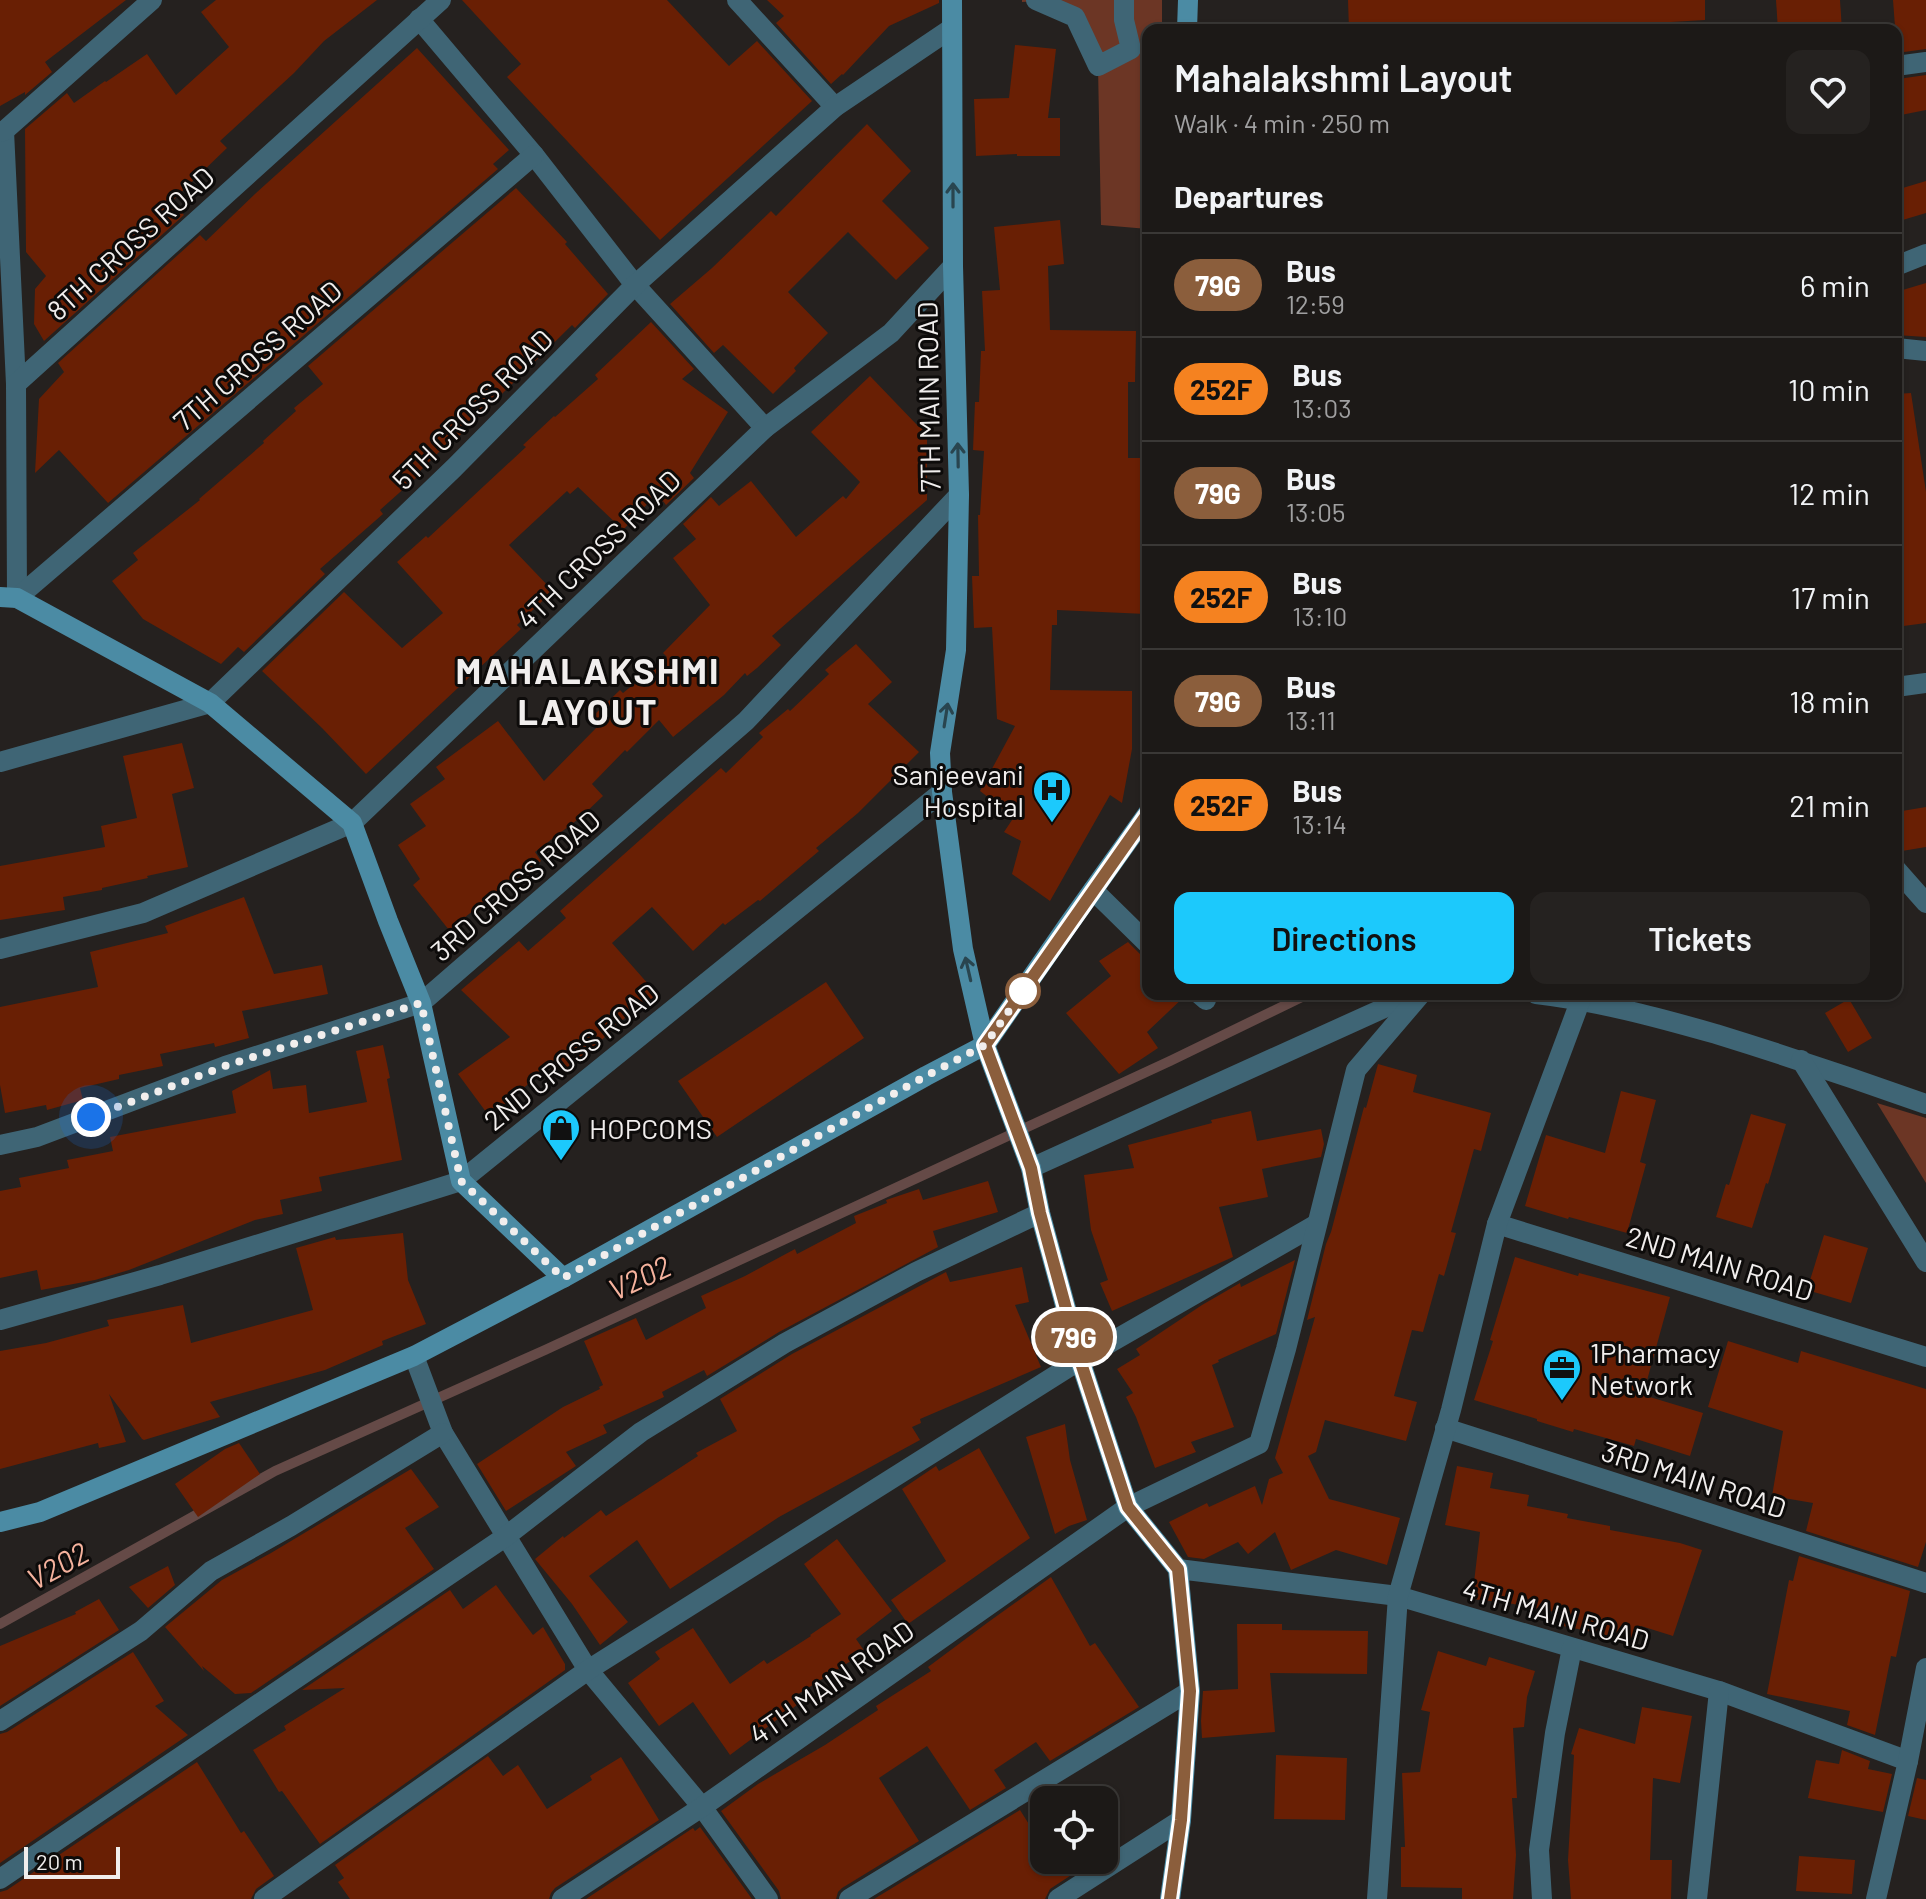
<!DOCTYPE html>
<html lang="en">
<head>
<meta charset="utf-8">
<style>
	body { margin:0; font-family:Barlow,sans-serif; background:#252220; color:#f1f3f6; height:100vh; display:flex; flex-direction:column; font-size:30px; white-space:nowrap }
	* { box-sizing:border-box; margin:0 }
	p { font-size:26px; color:#a0a0a1 }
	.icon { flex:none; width:44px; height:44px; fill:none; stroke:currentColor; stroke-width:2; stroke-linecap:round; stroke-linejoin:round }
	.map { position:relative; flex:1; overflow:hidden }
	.details { position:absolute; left:1142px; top:24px; width:760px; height:976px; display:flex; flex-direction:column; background:#1c1917; border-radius:16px; box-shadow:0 2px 6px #0004,0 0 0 2px #3a3836 }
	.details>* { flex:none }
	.badge { padding:0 16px; border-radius:26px; font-size:28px; line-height:52px }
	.fabs { position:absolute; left:1030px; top:1786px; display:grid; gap:16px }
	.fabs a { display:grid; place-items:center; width:88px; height:88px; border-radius:16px; background:#1c1917; box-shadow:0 2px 6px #0004,0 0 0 2px #3a3836; font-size:40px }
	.scale { position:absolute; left:24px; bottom:20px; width:96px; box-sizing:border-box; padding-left:8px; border:4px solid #f1eeed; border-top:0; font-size:22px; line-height:28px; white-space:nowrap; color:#f1eeed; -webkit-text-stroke:6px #0d0b0a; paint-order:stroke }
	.you { position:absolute; width:40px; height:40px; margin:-20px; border:6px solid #fff; border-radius:50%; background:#1a73e8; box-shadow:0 0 0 12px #1a73e833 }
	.map>.badge { position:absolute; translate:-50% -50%; box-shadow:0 0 0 4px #fff }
	h2 { padding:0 32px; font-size:30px; line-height:72px }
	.round { display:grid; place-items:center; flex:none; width:84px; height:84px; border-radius:16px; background:#252220 }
	.head { display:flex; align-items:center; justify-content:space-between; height:136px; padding:0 32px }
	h1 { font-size:38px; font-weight:600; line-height:60px }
	.action { display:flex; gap:16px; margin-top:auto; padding:16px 32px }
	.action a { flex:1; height:92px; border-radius:16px; background:#1cc9fc; color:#111; font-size:32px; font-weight:600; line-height:92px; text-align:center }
	.action a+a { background:#252220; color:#f1f3f6 }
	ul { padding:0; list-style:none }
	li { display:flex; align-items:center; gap:24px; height:104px; padding:0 32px; border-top:2px solid #3a3836 }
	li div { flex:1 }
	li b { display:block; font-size:30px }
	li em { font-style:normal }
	li .badge { min-width:88px; font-weight:700; text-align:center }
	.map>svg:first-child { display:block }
</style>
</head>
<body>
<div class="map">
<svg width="1926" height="1899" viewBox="0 0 1926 1899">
	<rect width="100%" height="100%" fill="#25211f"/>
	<g fill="#6c3625">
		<path d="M1022,0H1162V30H1148V229L1101,225L1098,66L1075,17L1037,1L1022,2Z"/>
		<path d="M1877,1103L1926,1118V1183Z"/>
	</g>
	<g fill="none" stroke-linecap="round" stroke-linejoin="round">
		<path stroke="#654a47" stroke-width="10" d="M0,1624L275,1471L545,1350L1170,1061L1308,994"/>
	</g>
	<g fill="#691f04">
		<path d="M0,0H126L45,62L52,72L25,95V92L0,106Z"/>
		<path d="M216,0H377L324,41L294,73L220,141L227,148L172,201L184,215L44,341L34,324L35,289L46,276L26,252L25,129L67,93L74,103L105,81L106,82L147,54L176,95L229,47L201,12Z"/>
		<path d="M462,0H667L729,66L757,41L812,101L660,240L507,77L521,64Z"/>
		<path d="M767,0H939V3L889,26L843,75L842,74L831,84L776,23L784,16Z"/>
		<path d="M1348,0H1705V20L1654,23L1655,30H1535L1534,23L1435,28V30H1349Z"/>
		<path d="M1776,0H1840L1842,30H1778Z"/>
		<path d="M1893,0H1926V49L1897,53Z"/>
		<path d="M1015,45L1056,49L1048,118H1060V156H1017V154L976,156L974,99L1009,98Z"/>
		<path d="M417,48L509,150L493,164L498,169L108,503L59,450L35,473L39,399L64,372L58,363L200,235L206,241L256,193Z"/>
		<path d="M1926,75V110L1896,116V89H1899L1898,79Z"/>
		<path d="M867,124L911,171L882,201L929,248L896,280L848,232L788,292L828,333L794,368L796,371L773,394L723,345L714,353L670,304L712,268L771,211L776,216Z"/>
		<path d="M1926,181V213L1896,222V190Z"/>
		<path d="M516,188L567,242L565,244L608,294L575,328L572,325L452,443L450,441L416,475L417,477L380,510L383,514L320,569L325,574L244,652L238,647L221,664L143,619L112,581L138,560L133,553L200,500L199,499L264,443L263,441L296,411L294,408L323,384L308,366Z"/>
		<path d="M1060,220L1064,264L1048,266L1050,330L1136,331L1135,382H1128V458H1140L1141,519L1148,520V565L1146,614L1057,610V625H1052L1050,690L1132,691V749L1122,803L1110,795L1050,901L1012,874L1021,841L1004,832L1014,817L980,791L1015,726L997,719L992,627L974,628L972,576H979L978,515H980L984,451L973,450L975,402H979L981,351H985L982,291L1000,290L994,227Z"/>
		<path d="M1926,283V337L1896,335V292Z"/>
		<path d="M651,322L694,369L682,379L728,412L690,473L694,478L666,505L663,501L657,506L651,500L623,530L578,487L570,494L567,491L509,545L553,591L517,625L521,629L366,774L322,728L262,671L344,592L402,648L443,613L397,562L426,536L428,538L526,447L523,445L554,416L555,417L598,379L595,375Z"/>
		<path d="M870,376L918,426L927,432V500L772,636L781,645L757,668L747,676L745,673L724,695L673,737L659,720L627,752L625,750L592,784L603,796L581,817L535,852L541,861L498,892L481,909L479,906L449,930L413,885L420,879L398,845L426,826L410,804L445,779L436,767L498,721L544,781L600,724L592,717L620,690L623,693L667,657L663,653L710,605L673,558L696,539L683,524L711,497L719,506L751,481L796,537L843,496L846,499L860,482L811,432Z"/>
		<path d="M1911,393L1926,492V623L1896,627V394Z"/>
		<path d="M856,644L892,682L868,704L919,752L858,813L816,848L819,851L760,901L758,900L725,925L723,923L693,951L652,907L612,943L657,994L631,1017L629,1014L566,1074L555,1064L514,1095L515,1097L489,1116L458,1074L510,1037L461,990L519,941L528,951L566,918L560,911L721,768L726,773L763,737L759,733L788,709L790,711L829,674L825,670Z"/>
		<path d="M182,743L194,788L172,794L188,867L147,876L148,878L102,888V890L63,897L65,910L0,920V866L105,847L101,826L137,818L123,756Z"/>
		<path d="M1926,807V847L1896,852V812Z"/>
		<path d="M244,897L274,974L322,965L328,994L242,1011L249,1038L215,1047L214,1043L160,1054L163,1066L119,1075V1079L80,1088L83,1100L47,1110L46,1105L5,1113L0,1085V1007L98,987L90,952L168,933L165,926Z"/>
		<path d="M1128,942L1140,954L1148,957V994L1186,995L1147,1032L1158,1048L1119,1074L1066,1013L1111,976L1099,961Z"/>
		<path d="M826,982L864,1038L717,1137L678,1081Z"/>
		<path d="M1849,999L1872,1038L1848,1052L1825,1013Z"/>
		<path d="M383,1045L390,1078L387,1079L402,1160L319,1177L322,1191L280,1200L283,1214L255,1220L129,1270L95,1280L41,1290L37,1270L0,1278V1191L21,1187L19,1178L69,1168L67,1160L113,1151L110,1137L236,1113L232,1091L270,1070L273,1089L306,1085L309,1113L367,1102L356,1051Z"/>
		<path d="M1378,1064L1417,1075L1413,1092L1491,1113L1481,1151L1474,1149L1451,1232L1456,1233L1444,1276L1439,1274L1423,1332L1412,1330L1394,1396L1417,1402L1406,1441L1325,1420L1316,1452L1308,1456L1329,1499L1400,1518L1387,1565L1336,1550L1291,1570L1275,1532L1248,1554L1238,1542L1204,1559L1188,1557L1169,1522L1207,1503L1209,1507L1255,1486L1262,1505L1269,1479L1283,1473L1275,1458L1315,1317L1307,1320L1326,1244L1331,1232L1364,1107L1366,1108Z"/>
		<path d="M1621,1091L1656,1100L1640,1162L1646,1164L1627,1233L1569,1217L1568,1219L1525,1206L1546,1135L1605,1153Z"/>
		<path d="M1251,1111L1257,1141L1321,1129L1324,1144L1321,1157L1262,1169L1268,1197L1219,1207L1233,1257L1112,1311L1100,1283L1108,1280L1091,1230L1084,1175L1134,1168L1128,1145L1212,1123L1211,1120Z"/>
		<path d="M1751,1114L1786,1124L1768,1184L1766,1183L1752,1228L1716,1217L1726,1184L1729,1185Z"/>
		<path d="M988,1181L998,1212L933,1231L938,1247L779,1332L707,1376L704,1370L662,1392L664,1397L603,1425L607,1433L566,1452L576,1466L506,1511L477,1464L563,1407L600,1389L599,1387L603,1385L584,1341L636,1318L646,1340L706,1308L701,1296L745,1276L795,1249L797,1254L856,1223L854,1216L887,1203L886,1200L919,1189L923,1200Z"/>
		<path d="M403,1233L408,1280L426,1324L382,1341L383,1345L325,1370L210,1402L220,1417L144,1440L142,1439L109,1394L126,1442L99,1448L98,1443L0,1469V1351L46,1343L109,1326L107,1320L183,1305L191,1343L313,1310L296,1248L335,1237L336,1240Z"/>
		<path d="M1824,1235L1868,1248L1851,1303L1807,1290Z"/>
		<path d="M1515,1257L1578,1276L1579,1273L1670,1297L1643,1395L1703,1413L1690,1456L1636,1439L1634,1446L1574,1429L1573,1432L1537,1421V1419L1474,1400L1493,1341L1490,1340Z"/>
		<path d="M1295,1260L1276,1334L1218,1360L1219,1362L1212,1365L1234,1427L1191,1442L1196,1452L1155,1468L1136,1417L1126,1397L1133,1393L1117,1369L1140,1355L1136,1349L1202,1305L1240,1283L1241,1287Z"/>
		<path d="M1022,1267L1029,1302L1015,1305L1041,1367L920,1419L921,1423L912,1427L920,1440L779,1517L670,1589L637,1540L589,1576L628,1622L600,1645L572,1604L535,1559L563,1536L564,1538L601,1510L606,1516L698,1456L696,1453L737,1431L720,1399L792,1354L946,1272L950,1282Z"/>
		<path d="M1728,1341L1798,1363L1801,1351L1926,1389V1542L1918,1567L1806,1531L1813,1503L1772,1496L1783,1431L1708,1407Z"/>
		<path d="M1065,1424L1070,1460L1087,1520L1069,1526L1055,1534L1026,1437Z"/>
		<path d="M239,1443L260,1474L198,1517L175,1484L225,1449Z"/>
		<path d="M979,1448L1030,1538L908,1624L891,1600L946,1561L902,1489L936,1466L939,1471Z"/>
		<path d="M1457,1466L1493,1473L1490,1488L1529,1495L1527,1506L1568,1514L1567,1518L1610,1526V1530L1680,1543L1702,1550L1673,1636L1641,1626L1637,1644L1597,1636L1598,1633L1558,1625L1560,1613L1508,1603L1472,1599L1480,1532L1445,1525Z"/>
		<path d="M411,1469L439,1507L405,1528L434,1569L251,1693L235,1694L202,1666L204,1671L165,1627L222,1580L271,1553Z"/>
		<path d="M837,1539L892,1611L856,1639L865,1652L792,1698L797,1705L730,1755L693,1702L659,1726L628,1683L660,1659L655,1652L693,1628L730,1684L764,1660L767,1664L811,1636L810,1635L841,1614L804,1564Z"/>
		<path d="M1799,1556L1910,1591L1896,1657L1891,1656L1875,1735L1847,1725L1850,1711L1767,1694L1789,1580L1793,1581Z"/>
		<path d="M168,1566L175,1585L148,1608L129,1587Z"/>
		<path d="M1051,1577L1090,1646L1095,1643L1139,1707L1050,1761L1036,1742L994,1770L1006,1788L970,1810L927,1746L879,1778L919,1841L842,1888L838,1892L836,1899H781L779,1891L721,1811L758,1784L825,1745L878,1710L876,1706L931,1671L928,1667L987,1623Z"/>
		<path d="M496,1585L533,1635L543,1627L565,1664V1670L320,1844L282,1791L279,1792L253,1750L286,1730L284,1726L345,1688L302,1690L450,1590L463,1609Z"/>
		<path d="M99,1599L119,1630L0,1706V1646L76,1614L75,1612Z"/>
		<path d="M1237,1624H1282V1630L1368,1631L1367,1674L1270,1673L1275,1732L1202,1738L1201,1721L1203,1691L1238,1689Z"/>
		<path d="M1438,1651L1486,1666L1489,1657L1535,1671L1527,1697L1524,1727L1513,1728L1517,1798H1512L1516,1855L1513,1899H1462V1888L1401,1887V1847H1405L1402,1773L1420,1772L1430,1712L1421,1710Z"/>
		<path d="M133,1652L164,1701L155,1706L188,1735L0,1863V1734L7,1732Z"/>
		<path d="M1642,1707L1692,1716L1680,1783L1653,1778L1650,1860H1672L1671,1899H1571L1568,1860L1574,1755L1571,1754L1579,1728L1635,1744Z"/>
		<path d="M1842,1750L1870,1761L1868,1769L1892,1774L1883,1812L1808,1798L1816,1760L1839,1764Z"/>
		<path d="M1276,1755L1347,1758L1345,1820L1274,1819Z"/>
		<path d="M488,1756L503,1776L518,1765L547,1809L592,1780L590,1776L621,1757L659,1820L555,1888L551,1893L549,1899H350L338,1882L344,1878L335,1865Z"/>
		<path d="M197,1762L241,1833L244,1831L274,1876L256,1889L251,1899H0V1892L7,1890Z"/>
		<path d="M1917,1778L1926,1780V1820L1908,1816Z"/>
		<path d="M1020,1810L1044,1848V1860H1087L1088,1864L1050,1889L1045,1899H874Z"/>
		<path d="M700,1827L752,1899H586L693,1828L695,1831Z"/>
		<path d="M1799,1856L1855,1860L1852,1894L1796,1891Z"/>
	</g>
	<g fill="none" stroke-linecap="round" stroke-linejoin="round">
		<g stroke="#3f6575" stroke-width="20">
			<path d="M737,0L835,107"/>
			<path d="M1036,0L1075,17L1098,66L1131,49L1124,20V0"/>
			<path d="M419,19L534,155L635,285L765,428"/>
			<path d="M1896,66L1926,62"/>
			<path d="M4,131L16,384"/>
			<path d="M0,132L4,131L152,0"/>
			<path d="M1896,266L1926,254"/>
			<path d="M1896,348L1926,351"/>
			<path d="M17,598L16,384L441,0"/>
			<path d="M17,598L534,155"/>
			<path d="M1896,687L1926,683"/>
			<path d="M0,762L210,703L454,468L635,285L835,107L952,28"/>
			<path d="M1896,869L1926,903"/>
			<path d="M1093,890L1148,944"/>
			<path d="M0,949L143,913L352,823L765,428L891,333L953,266"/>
			<path d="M1199,994L1206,1000"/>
			<path d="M1536,994C1597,1001 1656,1017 1716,1034C1787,1056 1856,1079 1926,1104"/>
			<path d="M1801,1060L1926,1262"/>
			<path d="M0,1145L37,1137L225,1066L421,1003L746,721L959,495"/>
			<path d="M1031,1168L1415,994"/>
			<path d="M1497,1224L1926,1357"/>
			<path d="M0,1320L160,1275L461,1181L942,792"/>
			<path d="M414,1356L443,1433L588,1670L702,1807L768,1899"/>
			<path d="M1445,1428L1926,1583"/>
			<path d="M1178,1569L1398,1596L1719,1691L1908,1761"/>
			<path d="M0,1721L141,1631L211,1571L291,1526L443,1433"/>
			<path d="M0,1879L505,1537L641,1432L785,1343L916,1272L1040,1213"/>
			<path d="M264,1899L588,1670L1080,1360L1317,1224"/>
			<path d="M562,1899L702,1807L1128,1507L1259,1444L1286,1349L1356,1070L1421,994"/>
			<path d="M849,1899L1190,1691"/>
			<path d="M1058,1899L1181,1820"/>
			<path d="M1377,1899L1398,1596L1451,1410L1497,1224L1581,999"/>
			<path d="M1542,1899L1539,1850L1555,1733L1572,1648"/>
			<path d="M1697,1899L1719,1691"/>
			<path d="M1876,1899L1908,1761L1926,1668"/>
		</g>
		<g stroke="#4b8ba4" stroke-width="20">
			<path d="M952,0L953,266L959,495L956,650L940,753L942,792L963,949L985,1045L1031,1168L1040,1213L1080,1360L1128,1507L1178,1569L1190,1691L1181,1820L1170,1899"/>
			<path d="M1187,30L1188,0"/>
			<path d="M0,597L17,598L210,703L352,823L388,921L421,1003L461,1181L563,1278"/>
			<path d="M0,1522L40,1512L414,1356L563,1278L926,1076L985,1045L1068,925L1148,813"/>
		</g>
	</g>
	<defs><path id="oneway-shaft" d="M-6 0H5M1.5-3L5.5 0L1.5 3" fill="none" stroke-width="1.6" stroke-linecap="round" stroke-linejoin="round" transform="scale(2)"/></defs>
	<g stroke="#29454f">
		<use href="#oneway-shaft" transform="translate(953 195) rotate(-90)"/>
		<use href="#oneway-shaft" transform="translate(958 455) rotate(-91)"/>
		<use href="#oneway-shaft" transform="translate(946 715) rotate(-81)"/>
		<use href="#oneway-shaft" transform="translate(968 969) rotate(-103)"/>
	</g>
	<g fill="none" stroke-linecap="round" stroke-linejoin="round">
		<defs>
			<path id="line" d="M1148,813L985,1045L1031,1168L1040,1213L1080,1360L1128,1507L1178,1569L1190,1691L1181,1820L1170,1899"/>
		</defs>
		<use href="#line" stroke="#fff" stroke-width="18"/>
		<use href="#line" stroke="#8b5e3c" stroke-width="12"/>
		<path stroke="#f1eeed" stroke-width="8" stroke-dasharray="0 14.4" d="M91,1117L225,1066L421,1003L461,1181L563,1278L926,1076L985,1045L1023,991"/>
	</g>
	<defs>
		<symbol id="hospital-pin" viewBox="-11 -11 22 30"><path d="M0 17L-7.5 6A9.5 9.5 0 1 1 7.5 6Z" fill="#1cc9fc" stroke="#0d0b0a"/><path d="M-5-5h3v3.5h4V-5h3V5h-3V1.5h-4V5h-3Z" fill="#111"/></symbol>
		<symbol id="shop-pin" viewBox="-11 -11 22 30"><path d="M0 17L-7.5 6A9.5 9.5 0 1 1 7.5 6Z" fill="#1cc9fc" stroke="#0d0b0a"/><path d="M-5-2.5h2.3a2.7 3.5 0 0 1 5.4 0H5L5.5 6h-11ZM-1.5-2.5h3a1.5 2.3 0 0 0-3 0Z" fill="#111"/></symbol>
		<symbol id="office-pin" viewBox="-11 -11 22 30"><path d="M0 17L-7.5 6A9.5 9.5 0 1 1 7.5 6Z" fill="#1cc9fc" stroke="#0d0b0a"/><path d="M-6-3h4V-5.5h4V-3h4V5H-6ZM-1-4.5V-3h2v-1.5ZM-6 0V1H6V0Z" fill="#111"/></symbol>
	</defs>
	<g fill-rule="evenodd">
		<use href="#hospital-pin" x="1030" y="768" width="44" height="60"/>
		<use href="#shop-pin" x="539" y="1106" width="44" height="60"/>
		<use href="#office-pin" x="1540" y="1346" width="44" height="60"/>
	</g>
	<circle fill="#fff" stroke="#8b5e3c" stroke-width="4" cx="1023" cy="991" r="16"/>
	<g text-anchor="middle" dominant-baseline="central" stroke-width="6" stroke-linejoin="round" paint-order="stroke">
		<g font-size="28" fill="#f1eeed" stroke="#0d0b0a">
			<text transform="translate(130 243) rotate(-42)">8TH CROSS ROAD</text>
			<text transform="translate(257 355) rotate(-41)">7TH CROSS ROAD</text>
			<text transform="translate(928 397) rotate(-91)">7TH MAIN ROAD</text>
			<text transform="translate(472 409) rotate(-45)">5TH CROSS ROAD</text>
			<text transform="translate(598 549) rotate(-44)">4TH CROSS ROAD</text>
			<text transform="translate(515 885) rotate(-41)">3RD CROSS ROAD</text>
			<text transform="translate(571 1056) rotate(-39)">2ND CROSS ROAD</text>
			<text transform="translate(1720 1263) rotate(17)">2ND MAIN ROAD</text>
			<text transform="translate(1694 1479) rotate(18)">3RD MAIN ROAD</text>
			<text transform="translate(1556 1614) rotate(16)">4TH MAIN ROAD</text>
			<text transform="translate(831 1682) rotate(-35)">4TH MAIN ROAD</text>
		</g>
		<g font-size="28" fill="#f1eeed" stroke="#0d0b0a" text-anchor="start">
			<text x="1024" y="774" text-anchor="end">Sanjeevani<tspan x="1024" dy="32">Hospital</tspan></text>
			<text x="589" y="1128">HOPCOMS</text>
			<text x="1590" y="1352">1Pharmacy<tspan x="1590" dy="32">Network</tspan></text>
		</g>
		<g font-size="30" font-style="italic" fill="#f5b29d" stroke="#0d0b0a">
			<text transform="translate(639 1277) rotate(-25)">V202</text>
			<text transform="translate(57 1565) rotate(-29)">V202</text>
		</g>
		<g font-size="36" font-weight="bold" letter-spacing="2" fill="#f1eeed" stroke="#0d0b0a">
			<text x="588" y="669">MAHALAKSHMI<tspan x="588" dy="41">LAYOUT</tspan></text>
		</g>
	</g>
</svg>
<div class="fabs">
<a><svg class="icon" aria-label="locate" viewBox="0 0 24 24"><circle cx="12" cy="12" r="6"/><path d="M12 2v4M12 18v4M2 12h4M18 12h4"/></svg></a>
</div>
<div class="scale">20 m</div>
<div class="you" style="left:91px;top:1117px"></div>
<b class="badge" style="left:1074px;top:1337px;background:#8b5e3c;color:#fff">79G</b>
<section class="details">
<div class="head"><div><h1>Mahalakshmi Layout</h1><p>Walk · 4 min · 250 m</p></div><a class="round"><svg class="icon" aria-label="heart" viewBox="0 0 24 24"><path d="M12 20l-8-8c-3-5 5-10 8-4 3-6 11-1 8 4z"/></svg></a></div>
<h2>Departures</h2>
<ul>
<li><span class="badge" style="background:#8b5e3c;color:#fff">79G</span><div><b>Bus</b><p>12:59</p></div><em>6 min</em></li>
<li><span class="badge" style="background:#f58220;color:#111">252F</span><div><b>Bus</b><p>13:03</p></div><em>10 min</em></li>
<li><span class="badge" style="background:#8b5e3c;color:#fff">79G</span><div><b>Bus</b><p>13:05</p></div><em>12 min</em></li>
<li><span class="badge" style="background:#f58220;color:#111">252F</span><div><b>Bus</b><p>13:10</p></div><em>17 min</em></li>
<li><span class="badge" style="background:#8b5e3c;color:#fff">79G</span><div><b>Bus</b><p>13:11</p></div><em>18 min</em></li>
<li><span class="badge" style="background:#f58220;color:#111">252F</span><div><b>Bus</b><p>13:14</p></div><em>21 min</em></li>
</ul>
<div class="action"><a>Directions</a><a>Tickets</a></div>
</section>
</div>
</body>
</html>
